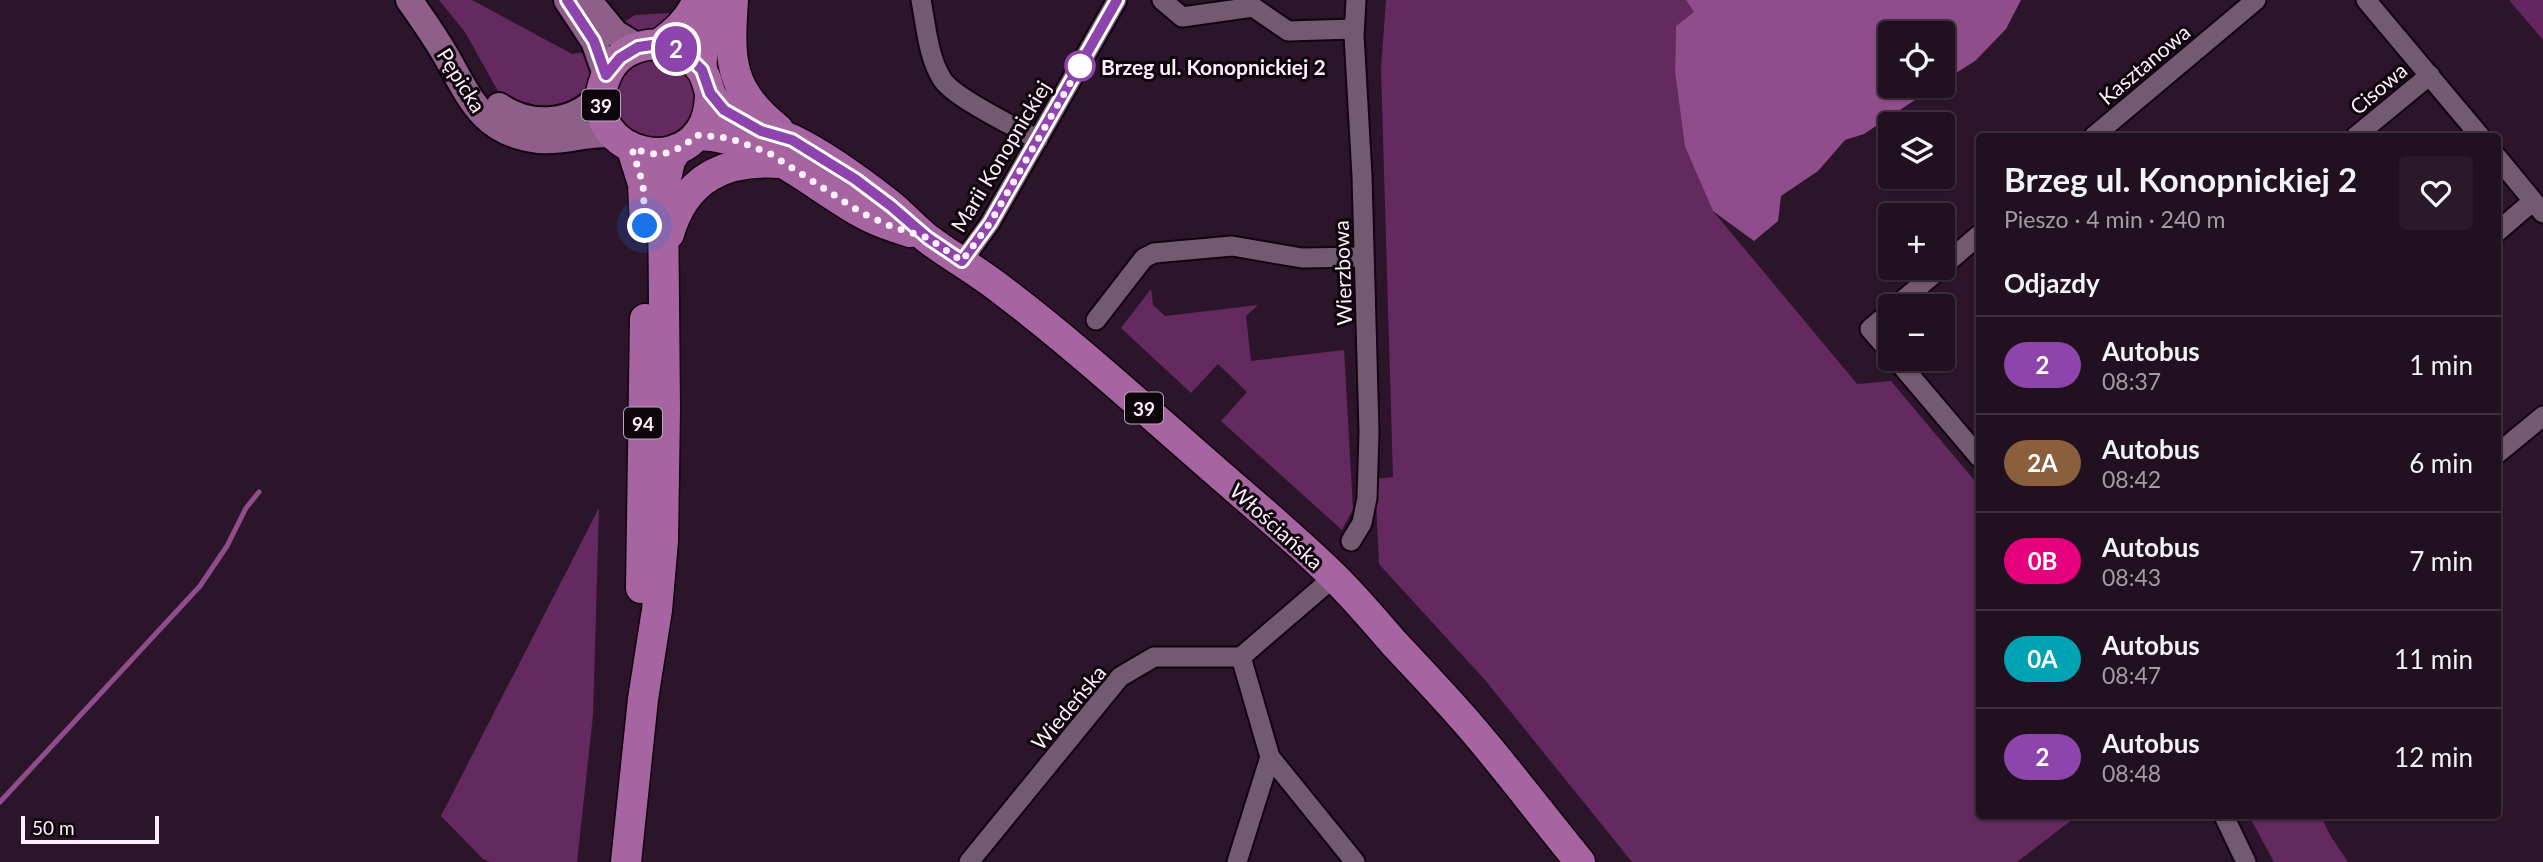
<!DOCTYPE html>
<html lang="pl">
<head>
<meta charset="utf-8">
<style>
	body { margin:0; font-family:Lato,sans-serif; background:#291929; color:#f1f3f6; height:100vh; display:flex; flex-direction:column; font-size:26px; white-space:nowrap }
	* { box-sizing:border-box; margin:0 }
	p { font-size:23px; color:#a29da5 }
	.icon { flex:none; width:38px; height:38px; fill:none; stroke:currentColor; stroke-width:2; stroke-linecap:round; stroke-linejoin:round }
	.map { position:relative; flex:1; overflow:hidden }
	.drawer { position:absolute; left:1976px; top:133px; width:525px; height:686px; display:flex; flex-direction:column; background:#211020; border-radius:7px; box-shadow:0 2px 5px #0004,0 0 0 2px #3e303e }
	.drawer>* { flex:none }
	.badge { padding:0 14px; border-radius:23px; font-size:24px; line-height:46px }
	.buttons { position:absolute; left:1878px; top:21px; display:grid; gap:14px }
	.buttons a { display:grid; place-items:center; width:77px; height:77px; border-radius:7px; background:#211020; box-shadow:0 2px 5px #0004,0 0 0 2px #3e303e; font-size:35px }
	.scale { position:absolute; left:21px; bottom:18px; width:138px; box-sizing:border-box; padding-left:7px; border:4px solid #ffeffc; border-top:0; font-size:19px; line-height:24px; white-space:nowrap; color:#ffeffc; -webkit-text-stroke:5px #0e050d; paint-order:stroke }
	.you { position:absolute; width:35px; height:35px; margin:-18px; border:5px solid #fff; border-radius:50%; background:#1a73e8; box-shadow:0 0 0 10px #1a73e833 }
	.map>.badge { position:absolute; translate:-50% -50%; box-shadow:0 0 0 4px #fff }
	h2 { padding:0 28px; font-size:26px; line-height:63px }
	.round { display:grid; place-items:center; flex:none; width:74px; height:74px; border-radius:7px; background:#291929 }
	.overview { display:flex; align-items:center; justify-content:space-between; height:119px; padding:0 28px }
	h1 { font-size:33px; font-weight:700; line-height:52px }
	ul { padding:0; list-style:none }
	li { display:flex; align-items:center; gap:21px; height:98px; padding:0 28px; border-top:2px solid #3e303e }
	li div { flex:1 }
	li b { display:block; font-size:26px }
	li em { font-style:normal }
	li .badge { min-width:77px; font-weight:700; text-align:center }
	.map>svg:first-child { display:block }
</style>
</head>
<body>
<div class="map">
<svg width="2543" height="862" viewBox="0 0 2543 862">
	<rect width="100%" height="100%" fill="#2c152a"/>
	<g fill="#642a60">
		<path d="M439,0H472L572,54L589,52L595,63L589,92L550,111L512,103L498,91L465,32Z"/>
		<path d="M1386,0H1686L1695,13L1676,26L1675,72L1685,147L1713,211L1857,384L1891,381L1979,486V816H2077L2017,862H1632L1485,680L1379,564L1375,479L1393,477L1381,69Z"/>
		<path d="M673,13V24L641,34L621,24L635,15Z"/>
		<circle cx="655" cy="98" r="39"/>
		<path d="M1151,289L1153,305L1165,316L1258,305L1246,316L1251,361L1344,350L1353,509L1342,530L1221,421L1247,392L1218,364L1191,393L1121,328Z"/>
		<path d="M599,508L593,715L577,862H490L483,859L441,816Z"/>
		<path d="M2249,816H2321L2330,835L2348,862H2274Z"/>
	</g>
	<path fill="#652561" d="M2509,0H2543V40Z"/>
	<path fill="#904d8b" d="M1686,0H2021L2006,29L1975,61L1943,81L1942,33H1890V86H1936L1864,134L1845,140L1818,171L1781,196L1778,221L1754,241L1713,211L1685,147L1675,72L1676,26L1694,12Z"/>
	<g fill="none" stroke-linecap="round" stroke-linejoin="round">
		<path stroke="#904d8b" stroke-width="5" d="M0,802L200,586L227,546L246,508L259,492"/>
		<defs>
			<g id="street">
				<path d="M921,0C926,25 928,57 942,79C954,98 1016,127 1038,140"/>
				<path d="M1162,0L1182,17L1253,7L1288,31L1354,29"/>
				<path d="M2366,0L2480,136"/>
				<path d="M2094,136L2256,0"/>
				<path d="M2356,136L2430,75"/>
				<path d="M2497,157L2543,213"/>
				<path d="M2497,232L2533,201"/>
				<path d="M962,262L990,223L1117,0"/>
				<path d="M1942,267L1979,235"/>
				<path d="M1896,306L1941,268"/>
				<path d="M1890,312L1870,329L1890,352"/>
				<path d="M1096,320L1144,258L1154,253L1232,246L1302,258L1363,257"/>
				<path d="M1896,359L1979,457"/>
				<path d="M2497,454L2543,416"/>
				<path d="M1351,541L1362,523L1367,498L1369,432L1362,176L1354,35L1356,0"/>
				<path d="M1334,577L1241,657L1270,757L1355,862"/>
				<path d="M2224,816L2246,862"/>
				<path d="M969,862L1120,677L1154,657H1241"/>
				<path d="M1237,862L1270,757"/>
			</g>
			<g id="secondary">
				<path d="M409,0C424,21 438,41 450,63C473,105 487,134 539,140C565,143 589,131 614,135"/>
				<path d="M567,0L594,41L606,75"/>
				<path d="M588,0L615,33L638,47"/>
				<path d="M499,106C531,128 575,125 601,94"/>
			</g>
			<g id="primary">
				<path d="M733,0C729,58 728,90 778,129"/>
				<path d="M659,44C676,32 689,20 698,0"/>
				<path d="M702,70C700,44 708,23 720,0"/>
				<path d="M710,93C710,190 573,157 605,79C610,65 621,53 636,48C661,39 688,49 702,71C707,78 707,85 710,92C714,103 727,113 737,118C755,129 775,132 793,140C824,155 861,182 888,203C902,214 914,228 928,239C952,257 979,272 1003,291C1069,341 1132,398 1195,453C1240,493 1288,532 1331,574C1353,595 1373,619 1393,642C1419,670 1445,697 1470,726C1508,770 1543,817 1580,862"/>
				<path d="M697,135C761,136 807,182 860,212C875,221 893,227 910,232"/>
				<path d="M632,149L643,184L645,227"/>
				<path d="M669,234C685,178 725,159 780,163"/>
				<path d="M641,588L645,319"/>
				<path d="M626,862L643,699L657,610L663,541L665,409L663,192L670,161L677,149"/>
			</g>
		</defs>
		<use href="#street" stroke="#130212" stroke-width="23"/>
		<use href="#secondary" stroke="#130212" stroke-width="30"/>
		<use href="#primary" stroke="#130212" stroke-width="33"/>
		<use href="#street" stroke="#745a71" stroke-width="19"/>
		<use href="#secondary" stroke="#8d5f89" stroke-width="26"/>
		<use href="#primary" stroke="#a664a1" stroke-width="30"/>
	</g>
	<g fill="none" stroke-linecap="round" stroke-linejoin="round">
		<defs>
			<path id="line" d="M567,0L594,41L606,75L620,58L638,47L659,44L684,52L702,70L710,93L724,110L761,131L792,140L855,179L891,206L928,238L962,261L990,223L1117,0"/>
		</defs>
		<use href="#line" stroke="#fff" stroke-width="16"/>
		<use href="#line" stroke="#8e44ad" stroke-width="10"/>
		<path stroke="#ffeffc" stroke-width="7" stroke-dasharray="0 12.6" d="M645,226L643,184L632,149L655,154L666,153L684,146L696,135L729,138L769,153L862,213L890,226L928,238L962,261L990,223L1080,66"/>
	</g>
	<circle fill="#fff" stroke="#8e44ad" stroke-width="3.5" cx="1080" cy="66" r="14"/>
	<g text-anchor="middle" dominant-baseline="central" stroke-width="6" stroke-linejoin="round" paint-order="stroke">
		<g fill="#0e050d" stroke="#b7a9b4" stroke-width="2">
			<rect x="582" y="89.5" width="38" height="31" rx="5"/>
			<rect x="1125" y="392.5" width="38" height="31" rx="5"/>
			<rect x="624" y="407.5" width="38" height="31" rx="5"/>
		</g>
		<g font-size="19" font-weight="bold" fill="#ffeffc">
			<text x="601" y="105">39</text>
			<text x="1144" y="408">39</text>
			<text x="643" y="423">94</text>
		</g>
		<g font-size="21" fill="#ffeffc" stroke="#0e050d">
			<text transform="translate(2144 64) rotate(-40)">Kasztanowa</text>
			<text transform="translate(462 80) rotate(58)">Pępicka</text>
			<text transform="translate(2378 88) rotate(-40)">Cisowa</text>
			<text transform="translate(1000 156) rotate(-59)">Marii Konopnickiej</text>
			<text transform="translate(1342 273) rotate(-92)">Wierzbowa</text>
			<text transform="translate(1277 526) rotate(42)">Włościańska</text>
			<text transform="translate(1068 707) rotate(-50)">Wiedeńska</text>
		</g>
		<g font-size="21" font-weight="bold" fill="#ffeffc" stroke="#0e050d" text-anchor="start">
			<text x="1101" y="66">Brzeg ul. Konopnickiej 2</text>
		</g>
	</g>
</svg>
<div class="buttons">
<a><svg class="icon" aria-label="locate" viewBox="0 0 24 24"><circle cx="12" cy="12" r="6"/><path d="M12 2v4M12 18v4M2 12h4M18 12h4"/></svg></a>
<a><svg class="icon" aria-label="layers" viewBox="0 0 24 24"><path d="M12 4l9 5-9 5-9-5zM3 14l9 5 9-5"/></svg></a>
<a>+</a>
<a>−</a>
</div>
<div class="scale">50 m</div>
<div class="you" style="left:645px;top:226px"></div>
<b class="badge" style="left:676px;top:49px;background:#8e44ad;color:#fff">2</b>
<section class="drawer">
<div class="overview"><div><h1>Brzeg ul. Konopnickiej 2</h1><p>Pieszo · 4 min · 240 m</p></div><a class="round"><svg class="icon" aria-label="heart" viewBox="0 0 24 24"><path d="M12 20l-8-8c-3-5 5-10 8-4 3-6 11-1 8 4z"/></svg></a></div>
<h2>Odjazdy</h2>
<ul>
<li><span class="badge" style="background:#8e44ad;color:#fff">2</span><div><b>Autobus</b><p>08:37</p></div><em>1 min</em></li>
<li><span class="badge" style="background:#8b5e3c;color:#fff">2A</span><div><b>Autobus</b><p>08:42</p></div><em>6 min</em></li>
<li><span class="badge" style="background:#e6007e;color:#fff">0B</span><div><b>Autobus</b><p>08:43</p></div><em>7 min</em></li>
<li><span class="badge" style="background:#00a3b4;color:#fff">0A</span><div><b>Autobus</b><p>08:47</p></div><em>11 min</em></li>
<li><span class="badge" style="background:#8e44ad;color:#fff">2</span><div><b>Autobus</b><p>08:48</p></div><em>12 min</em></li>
</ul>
</section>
</div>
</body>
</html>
